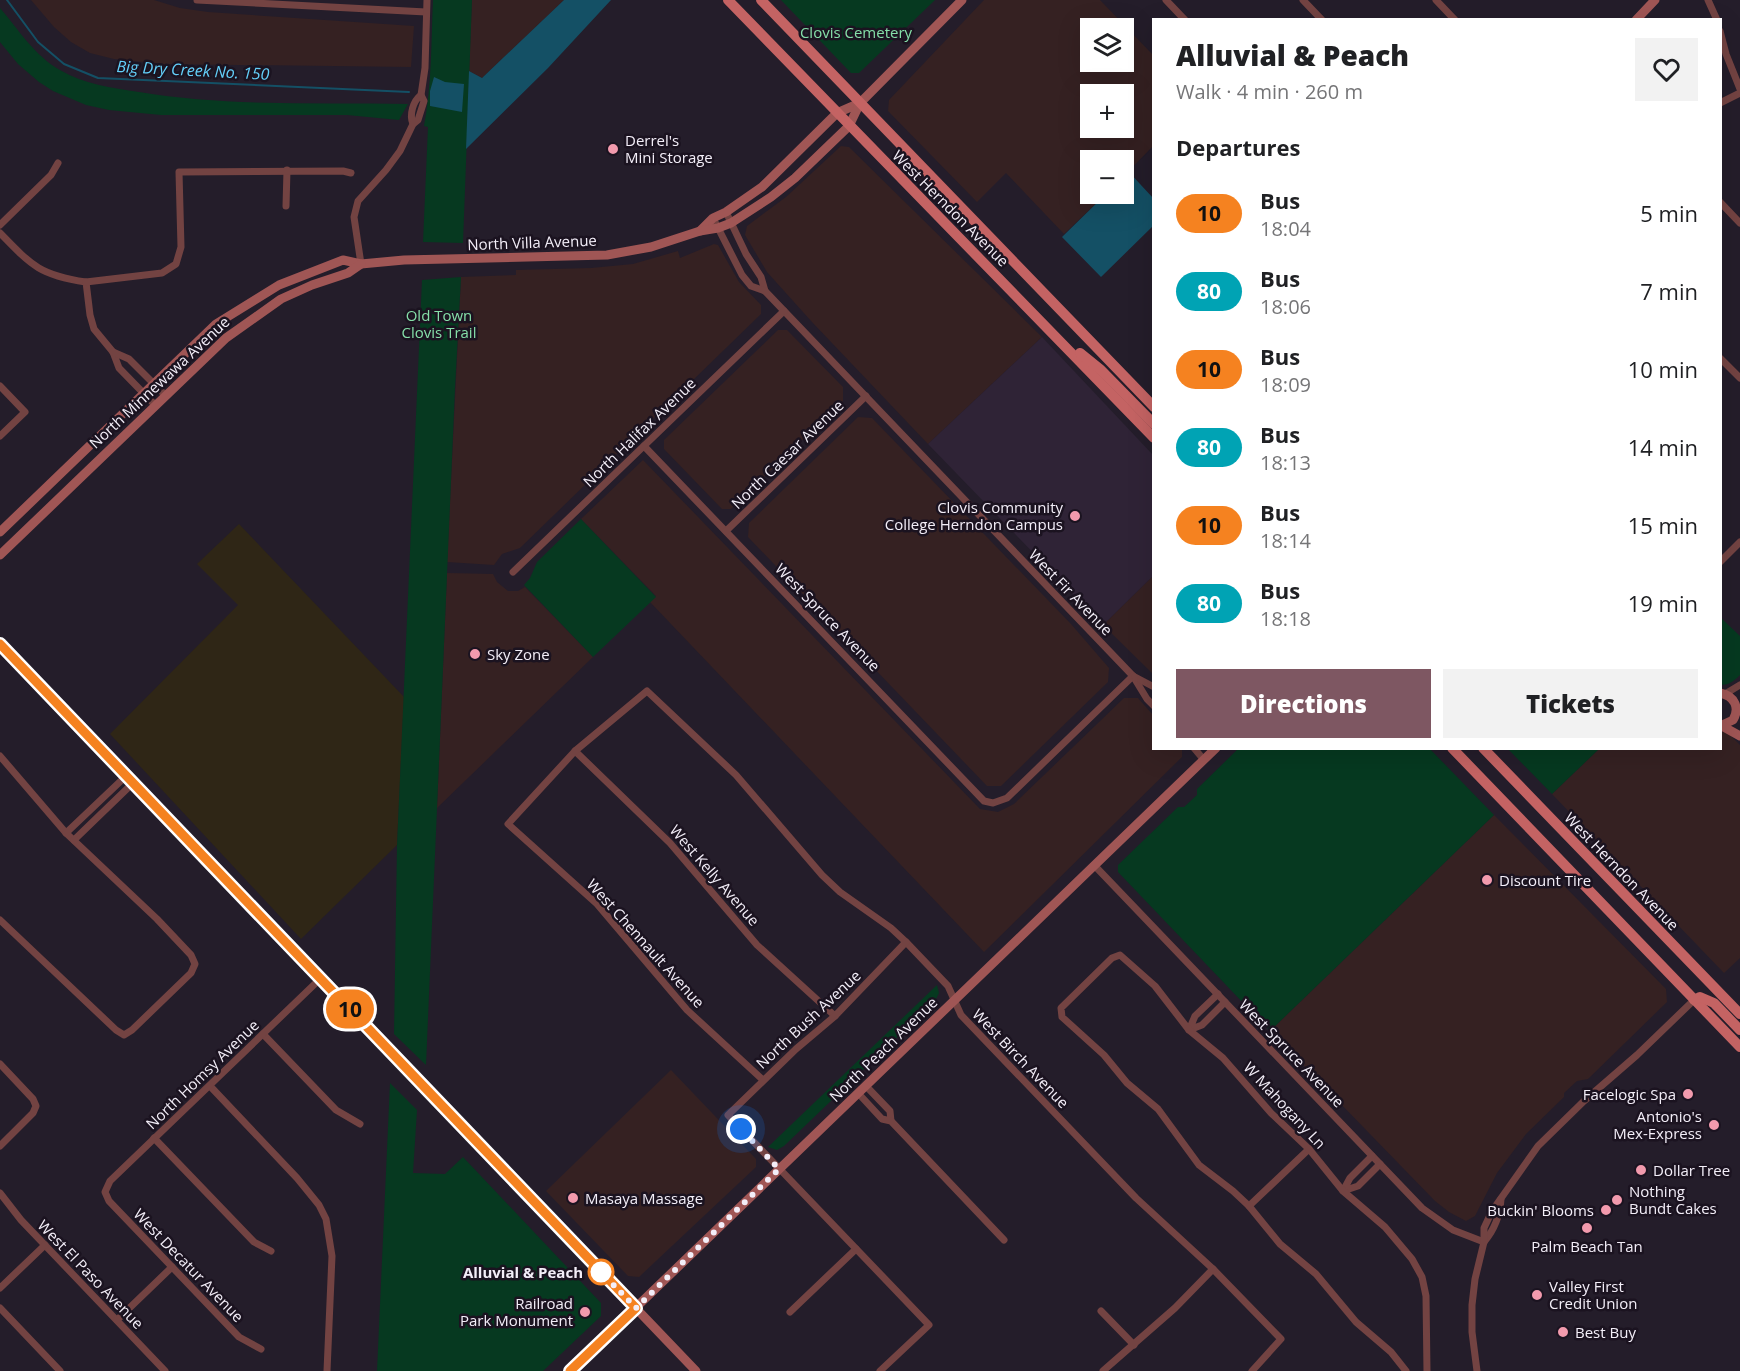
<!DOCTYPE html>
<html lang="en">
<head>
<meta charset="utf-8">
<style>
	body { margin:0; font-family:"Open Sans",sans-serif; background:#f2f2f2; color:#202124; height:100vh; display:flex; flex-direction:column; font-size:22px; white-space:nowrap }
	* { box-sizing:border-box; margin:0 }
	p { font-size:20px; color:#757577 }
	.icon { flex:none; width:33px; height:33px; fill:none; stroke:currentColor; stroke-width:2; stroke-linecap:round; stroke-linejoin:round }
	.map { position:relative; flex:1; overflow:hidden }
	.details { position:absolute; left:1152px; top:18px; width:570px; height:732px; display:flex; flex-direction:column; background:#fff; border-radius:0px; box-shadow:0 6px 24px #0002 }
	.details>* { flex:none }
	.badge { padding:0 12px; border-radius:20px; font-size:21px; line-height:39px }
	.buttons { position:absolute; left:1080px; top:18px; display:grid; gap:12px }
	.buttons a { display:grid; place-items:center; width:54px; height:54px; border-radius:0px; background:#fff; box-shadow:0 6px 24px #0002; font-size:30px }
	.you { position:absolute; width:30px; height:30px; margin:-15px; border:4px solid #fff; border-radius:50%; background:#1a73e8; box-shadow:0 0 0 9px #1a73e833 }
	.map>.badge { position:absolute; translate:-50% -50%; box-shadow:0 0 0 3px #fff }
	h2 { padding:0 24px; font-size:22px; line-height:54px }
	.round { display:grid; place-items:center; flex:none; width:63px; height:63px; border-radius:0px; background:#f2f2f2 }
	.overview { display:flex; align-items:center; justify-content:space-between; height:102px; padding:0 24px }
	h1 { font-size:28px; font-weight:800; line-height:45px }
	.cta { display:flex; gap:12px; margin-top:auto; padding:12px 24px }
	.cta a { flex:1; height:69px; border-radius:0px; background:#7e5762; color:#fff; font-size:24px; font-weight:800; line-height:69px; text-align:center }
	.cta a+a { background:#f2f2f2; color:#202124 }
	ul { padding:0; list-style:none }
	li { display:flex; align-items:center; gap:18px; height:78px; padding:0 24px }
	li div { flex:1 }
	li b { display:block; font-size:22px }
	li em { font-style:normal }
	li .badge { min-width:66px; font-weight:700; text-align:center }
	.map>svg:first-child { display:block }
</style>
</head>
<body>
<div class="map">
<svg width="1740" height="1371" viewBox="0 0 1740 1371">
	<rect width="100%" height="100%" fill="#241d2a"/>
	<g fill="#352122" fill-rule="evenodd">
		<path d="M31,0H154L180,8L208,12L414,26L411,67L163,64L114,59L90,53L71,42L54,27Z"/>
		<path d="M472,0H564L482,78L469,71Z"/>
		<path d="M984,0H1100L1153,55V146L1124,176V160H1090V194H1106L1064,234L1006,173L977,202L888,111L889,100ZM1090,28H1124V62H1090ZM1090,94H1124V128H1090Z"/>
		<path d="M841,146L849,147L1042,337L928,444L812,322L767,272L745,235L747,226L786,197Z"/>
		<path d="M714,244L718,245L739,282L761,305V314L520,548L502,554L494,565L447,562L461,277L516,275V270L591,268L633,264L678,251L680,258Z"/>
		<path d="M778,330H787L843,387V401L731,509H722L664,449V440Z"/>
		<path d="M858,417L872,418L1071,624L1109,668L1108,682L1001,786H987L748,537L749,523Z"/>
		<path d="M643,460L980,809L998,812L1014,804L1124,698H1138L1153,715L1154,748L1182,749V757L984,952L650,602L656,596L581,519Z"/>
		<path d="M447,573L493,574L497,582L508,591H518L525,587L593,657L437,808Z"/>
		<path d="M1153,576V674L1103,625Z"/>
		<path d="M1721,730L1729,734L1740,745V958L1724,973L1552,794L1599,749L1720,748Z"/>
		<path d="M1494,815L1666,989L1667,1002L1588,1079L1577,1081L1564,1093V1097L1526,1134L1497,1173L1475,1216L1466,1221L1449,1212L1435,1201L1270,1031Z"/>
		<path d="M671,1070L756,1159V1167L639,1277L628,1276L546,1191Z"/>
	</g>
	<path fill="#2f2616" d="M239,524L404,697L397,845L301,939L110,734L238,605L197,564Z"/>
	<path fill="#2f2336" d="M1042,337L1153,455V576L1103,625L928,444Z"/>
	<g fill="#063920">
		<path d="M433,0H472L463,243L423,242L428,127L424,126C432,84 431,43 433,0Z"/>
		<path d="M781,0H935L859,73H851Z"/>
		<path d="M0,8C18,29 35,56 60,70C83,84 112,88 139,92C228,107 318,102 408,104L399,120L347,115H161L109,110L86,105L53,91L39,82L18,64L0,42Z"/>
		<path d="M461,277L455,388L426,1065L394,1034L397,845L422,280Z"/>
		<path d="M581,519L656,597L593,657L524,585L530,578L537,562Z"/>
		<path d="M1720,617L1740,636V675C1734,681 1729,685 1721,685Z"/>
		<path d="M1239,748L1430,749L1494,815L1270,1031L1118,872V865L1178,807H1184L1197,795V789Z"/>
		<path d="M1508,749H1599L1552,794Z"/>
		<path d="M937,985L939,993L935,1001L784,1146L777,1150L768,1147Z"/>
		<path d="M390,1083L417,1110L413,1173L445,1174L463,1157L601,1303V1316L543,1371H377Z"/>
	</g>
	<g fill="#145065">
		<path d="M564,0H611L548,68L466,149L469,71L482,78Z"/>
		<path d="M434,77L445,82L464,84L462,112L430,106V91Z"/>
		<path d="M1128,171L1153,198V226L1101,277L1062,237L1106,194H1124V176Z"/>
	</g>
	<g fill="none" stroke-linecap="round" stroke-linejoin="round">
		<path stroke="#145065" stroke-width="2" d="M7,0L38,42L64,64L98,78L409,92"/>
		<g stroke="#734342" stroke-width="7">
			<path d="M197,0L426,12"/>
			<path d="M1166,0L1185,20"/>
			<path d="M1303,0L1322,20"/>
			<path d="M1436,0L1455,20"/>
			<path d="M1708,0L1717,20"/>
			<path d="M1720,31L1726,54L1740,89"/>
			<path d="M1720,103L1740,93"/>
			<path d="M413,124C409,115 413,101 421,95"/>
			<path d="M1720,202L1740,223"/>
			<path d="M286,206L287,170"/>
			<path d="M726,212L746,254L761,277L765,291"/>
			<path d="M713,218L742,275L751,286L765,291L1133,676L1147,699L1154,706"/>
			<path d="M0,225L51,175L58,163"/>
			<path d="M0,233C32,266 40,275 86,282L90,315L94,329L113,352L119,368L155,405"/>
			<path d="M361,264L354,217L358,201L386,170L400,151L413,124L418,120L424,101L421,95L425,68L427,0"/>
			<path d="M86,282L162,273L176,264L181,247L179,172L343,171L351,173"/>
			<path d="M113,352L129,359L165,395"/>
			<path d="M1720,358L1740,378"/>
			<path d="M0,386L25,412L0,436"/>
			<path d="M644,446L984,801L993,803L1007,798L1133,676"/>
			<path d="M726,531L866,396"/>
			<path d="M1720,562L1740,542"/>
			<path d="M513,572L784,311"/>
			<path d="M1135,677L1154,687"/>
			<path d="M1725,694L1740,685"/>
			<path d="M1194,748L1204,760"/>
			<path d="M575,751L670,843L757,945L835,1016"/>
			<path d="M0,756L66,833L157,919L191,955L195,964L191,973L132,1030L124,1035L116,1030L0,920"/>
			<path d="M66,833L126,776"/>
			<path d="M74,840L133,783"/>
			<path d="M1094,865L1422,1208L1453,1230L1484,1242"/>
			<path d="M1218,994L1195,1016L1189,1030L1202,1025L1225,1002"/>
			<path d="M263,1034L336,1110L360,1124"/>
			<path d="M0,1064L33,1099L36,1106L33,1113L0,1146"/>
			<path d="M763,1080L687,1010L597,904L508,824L575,751L647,691L736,775L822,875L840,892L891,928L906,942L948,986L961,1015L1136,1198L1213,1269L1281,1339L1252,1371"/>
			<path d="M210,1086L297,1178L319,1205L326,1219L332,1256L327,1371"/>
			<path d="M866,1086L890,1111L891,1121"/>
			<path d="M858,1093L882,1119L891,1121L1004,1240"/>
			<path d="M154,1138L254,1242L271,1251"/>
			<path d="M1372,1156L1350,1178L1343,1191L1358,1186L1380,1164"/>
			<path d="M0,1193L21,1220L165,1371"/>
			<path d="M1249,1206L1309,1149"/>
			<path d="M1484,1242C1495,1229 1500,1216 1501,1199"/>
			<path d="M0,1288L45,1245"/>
			<path d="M0,1308L60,1371"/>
			<path d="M1101,1311L1134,1345"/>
			<path d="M790,1312L856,1249"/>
			<path d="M117,1320L172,1267"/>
			<path d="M261,1349L239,1337L109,1201L105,1192L110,1181L321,978"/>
			<path d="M880,1371L929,1325L728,1115L796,1049L835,1016L906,942"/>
			<path d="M1103,1371L1175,1308L1213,1269"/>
			<path d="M1406,1371L1391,1352L1356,1322L1316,1274L1280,1244L1249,1206L1233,1191L1199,1165L1158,1109L1127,1083L1104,1055L1062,1017L1061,1008L1112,958L1120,955L1155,986L1189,1030L1223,1058L1271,1113L1309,1149L1343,1191L1385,1227L1412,1259L1422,1277L1426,1296L1427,1371"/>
			<path d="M1477,1371L1472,1332V1305L1475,1279L1484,1242V1228L1492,1211L1538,1146L1584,1101L1637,1055L1694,1000"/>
		</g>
		<g stroke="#a05655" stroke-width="9">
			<path d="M1636,20L1655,0"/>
			<path d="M700,231L713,218L726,212L762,187L837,113L860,103"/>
			<path d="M0,532L216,324L279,285L343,260L361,264L404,260L607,255L651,247L700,231L718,228L731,223L771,197L795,178L849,126L860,103L962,0"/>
			<path d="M0,555L226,338L281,299L312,285L348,273L361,264"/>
			<path d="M0,644L696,1371"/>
			<path d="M1720,693C1735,696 1740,708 1733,720L1720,726"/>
			<path d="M1722,726L1740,736"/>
			<path d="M570,1371L1216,748"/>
		</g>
		<g stroke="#c46363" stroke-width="10">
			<path d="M728,0L1154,438"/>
			<path d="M761,0L1154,407"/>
			<path d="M1080,353L1101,370L1154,424"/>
			<path d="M1452,748L1740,1047"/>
			<path d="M1483,748L1740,1014"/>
			<path d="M1694,1000L1700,997L1714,1003L1740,1030"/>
		</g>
	</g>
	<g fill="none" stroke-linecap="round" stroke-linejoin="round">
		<defs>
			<path id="line" d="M0,644L636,1308L570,1371"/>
		</defs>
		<use href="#line" stroke="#fff" stroke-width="14"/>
		<use href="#line" stroke="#f58220" stroke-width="9"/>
		<path stroke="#f3eef8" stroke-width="6" stroke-dasharray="0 10.8" d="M601,1272L596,1267L636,1308L779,1169L741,1129"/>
	</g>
	<g fill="#f29aad" stroke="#1b1320" stroke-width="2">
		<circle cx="613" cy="149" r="6"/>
		<circle cx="1075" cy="516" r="6"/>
		<circle cx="475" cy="654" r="6"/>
		<circle cx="1487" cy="880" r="6"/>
		<circle cx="1688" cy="1094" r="6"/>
		<circle cx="1714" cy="1125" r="6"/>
		<circle cx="1641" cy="1170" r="6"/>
		<circle cx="573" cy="1198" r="6"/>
		<circle cx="1617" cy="1200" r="6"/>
		<circle cx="1606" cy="1210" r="6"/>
		<circle cx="1587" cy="1228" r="6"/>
		<circle cx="1537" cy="1295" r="6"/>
		<circle cx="585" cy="1312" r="6"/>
		<circle cx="1563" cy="1332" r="6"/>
	</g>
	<circle fill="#fff" stroke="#f58220" stroke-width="3" cx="601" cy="1272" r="12"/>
	<g text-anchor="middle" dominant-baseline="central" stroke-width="5" stroke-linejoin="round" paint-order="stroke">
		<g font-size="15" fill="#86dfa9" stroke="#1b1320">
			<text x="856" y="32">Clovis Cemetery</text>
			<text x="439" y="315">Old Town<tspan x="439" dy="17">Clovis Trail</tspan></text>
		</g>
		<g font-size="15" fill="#f3eef8" stroke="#1b1320" text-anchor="start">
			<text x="625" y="140">Derrel's<tspan x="625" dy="17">Mini Storage</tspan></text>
			<text x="1063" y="507" text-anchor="end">Clovis Community<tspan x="1063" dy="17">College Herndon Campus</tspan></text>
			<text x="487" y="654">Sky Zone</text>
			<text x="1499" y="880">Discount Tire</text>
			<text x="1676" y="1094" text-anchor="end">Facelogic Spa</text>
			<text x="1702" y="1116" text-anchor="end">Antonio's<tspan x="1702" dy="17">Mex-Express</tspan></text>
			<text x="1653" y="1170">Dollar Tree</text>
			<text x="1629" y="1191">Nothing<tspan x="1629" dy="17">Bundt Cakes</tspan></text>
			<text x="585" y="1198">Masaya Massage</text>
			<text x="1594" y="1210" text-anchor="end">Buckin' Blooms</text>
			<text x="1587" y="1246" text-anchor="middle">Palm Beach Tan</text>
			<text x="1549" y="1286">Valley First<tspan x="1549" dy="17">Credit Union</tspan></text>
			<text x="573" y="1303" text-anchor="end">Railroad<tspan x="573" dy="17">Park Monument</tspan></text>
			<text x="1575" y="1332">Best Buy</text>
		</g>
		<g font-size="15" fill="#f3eef8" stroke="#1b1320">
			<text transform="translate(951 208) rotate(45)">West Herndon Avenue</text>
			<text transform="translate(532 242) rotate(-2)">North Villa Avenue</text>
			<text transform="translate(159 382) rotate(-43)">North Minnewawa Avenue</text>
			<text transform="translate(639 432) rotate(-44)">North Halifax Avenue</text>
			<text transform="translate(787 454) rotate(-44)">North Caesar Avenue</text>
			<text transform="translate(1071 592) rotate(46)">West Fir Avenue</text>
			<text transform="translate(828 617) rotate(46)">West Spruce Avenue</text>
			<text transform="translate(1622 871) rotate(46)">West Herndon Avenue</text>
			<text transform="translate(715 875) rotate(49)">West Kelly Avenue</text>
			<text transform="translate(646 943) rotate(48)">West Chennault Avenue</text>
			<text transform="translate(808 1019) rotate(-43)">North Bush Avenue</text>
			<text transform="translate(883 1049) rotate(-44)">North Peach Avenue</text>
			<text transform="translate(1292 1053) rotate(46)">West Spruce Avenue</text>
			<text transform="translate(1021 1058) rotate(46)">West Birch Avenue</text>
			<text transform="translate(202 1074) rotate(-44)">North Homsy Avenue</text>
			<text transform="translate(1285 1105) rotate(47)">W Mahogany Ln</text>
			<text transform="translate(189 1265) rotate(46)">West Decatur Avenue</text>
			<text transform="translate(91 1274) rotate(46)">West El Paso Avenue</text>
		</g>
		<g font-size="15" font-weight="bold" fill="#f3eef8" stroke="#1b1320" text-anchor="end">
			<text x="583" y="1272">Alluvial &amp; Peach</text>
		</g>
		<g font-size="16" font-style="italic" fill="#64d0fa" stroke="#1b1320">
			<text transform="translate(193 70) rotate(3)">Big Dry Creek No. 150</text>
		</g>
	</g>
</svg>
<div class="buttons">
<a><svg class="icon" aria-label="layers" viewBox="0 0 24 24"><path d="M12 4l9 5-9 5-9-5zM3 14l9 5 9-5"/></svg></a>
<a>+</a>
<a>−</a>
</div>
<div class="you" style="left:741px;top:1129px"></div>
<b class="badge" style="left:350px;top:1009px;background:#f58220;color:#111">10</b>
<section class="details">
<div class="overview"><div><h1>Alluvial &amp; Peach</h1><p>Walk · 4 min · 260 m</p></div><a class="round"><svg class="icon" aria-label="heart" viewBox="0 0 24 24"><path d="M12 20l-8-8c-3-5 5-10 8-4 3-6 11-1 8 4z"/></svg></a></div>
<h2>Departures</h2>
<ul>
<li><span class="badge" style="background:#f58220;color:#111">10</span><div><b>Bus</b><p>18:04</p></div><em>5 min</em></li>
<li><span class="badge" style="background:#00a3b4;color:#fff">80</span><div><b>Bus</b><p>18:06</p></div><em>7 min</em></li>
<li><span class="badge" style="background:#f58220;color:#111">10</span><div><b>Bus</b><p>18:09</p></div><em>10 min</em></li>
<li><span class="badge" style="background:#00a3b4;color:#fff">80</span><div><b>Bus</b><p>18:13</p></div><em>14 min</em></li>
<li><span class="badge" style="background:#f58220;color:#111">10</span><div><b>Bus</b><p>18:14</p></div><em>15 min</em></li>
<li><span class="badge" style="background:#00a3b4;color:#fff">80</span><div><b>Bus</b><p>18:18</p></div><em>19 min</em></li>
</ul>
<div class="cta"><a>Directions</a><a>Tickets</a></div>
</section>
</div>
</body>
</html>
